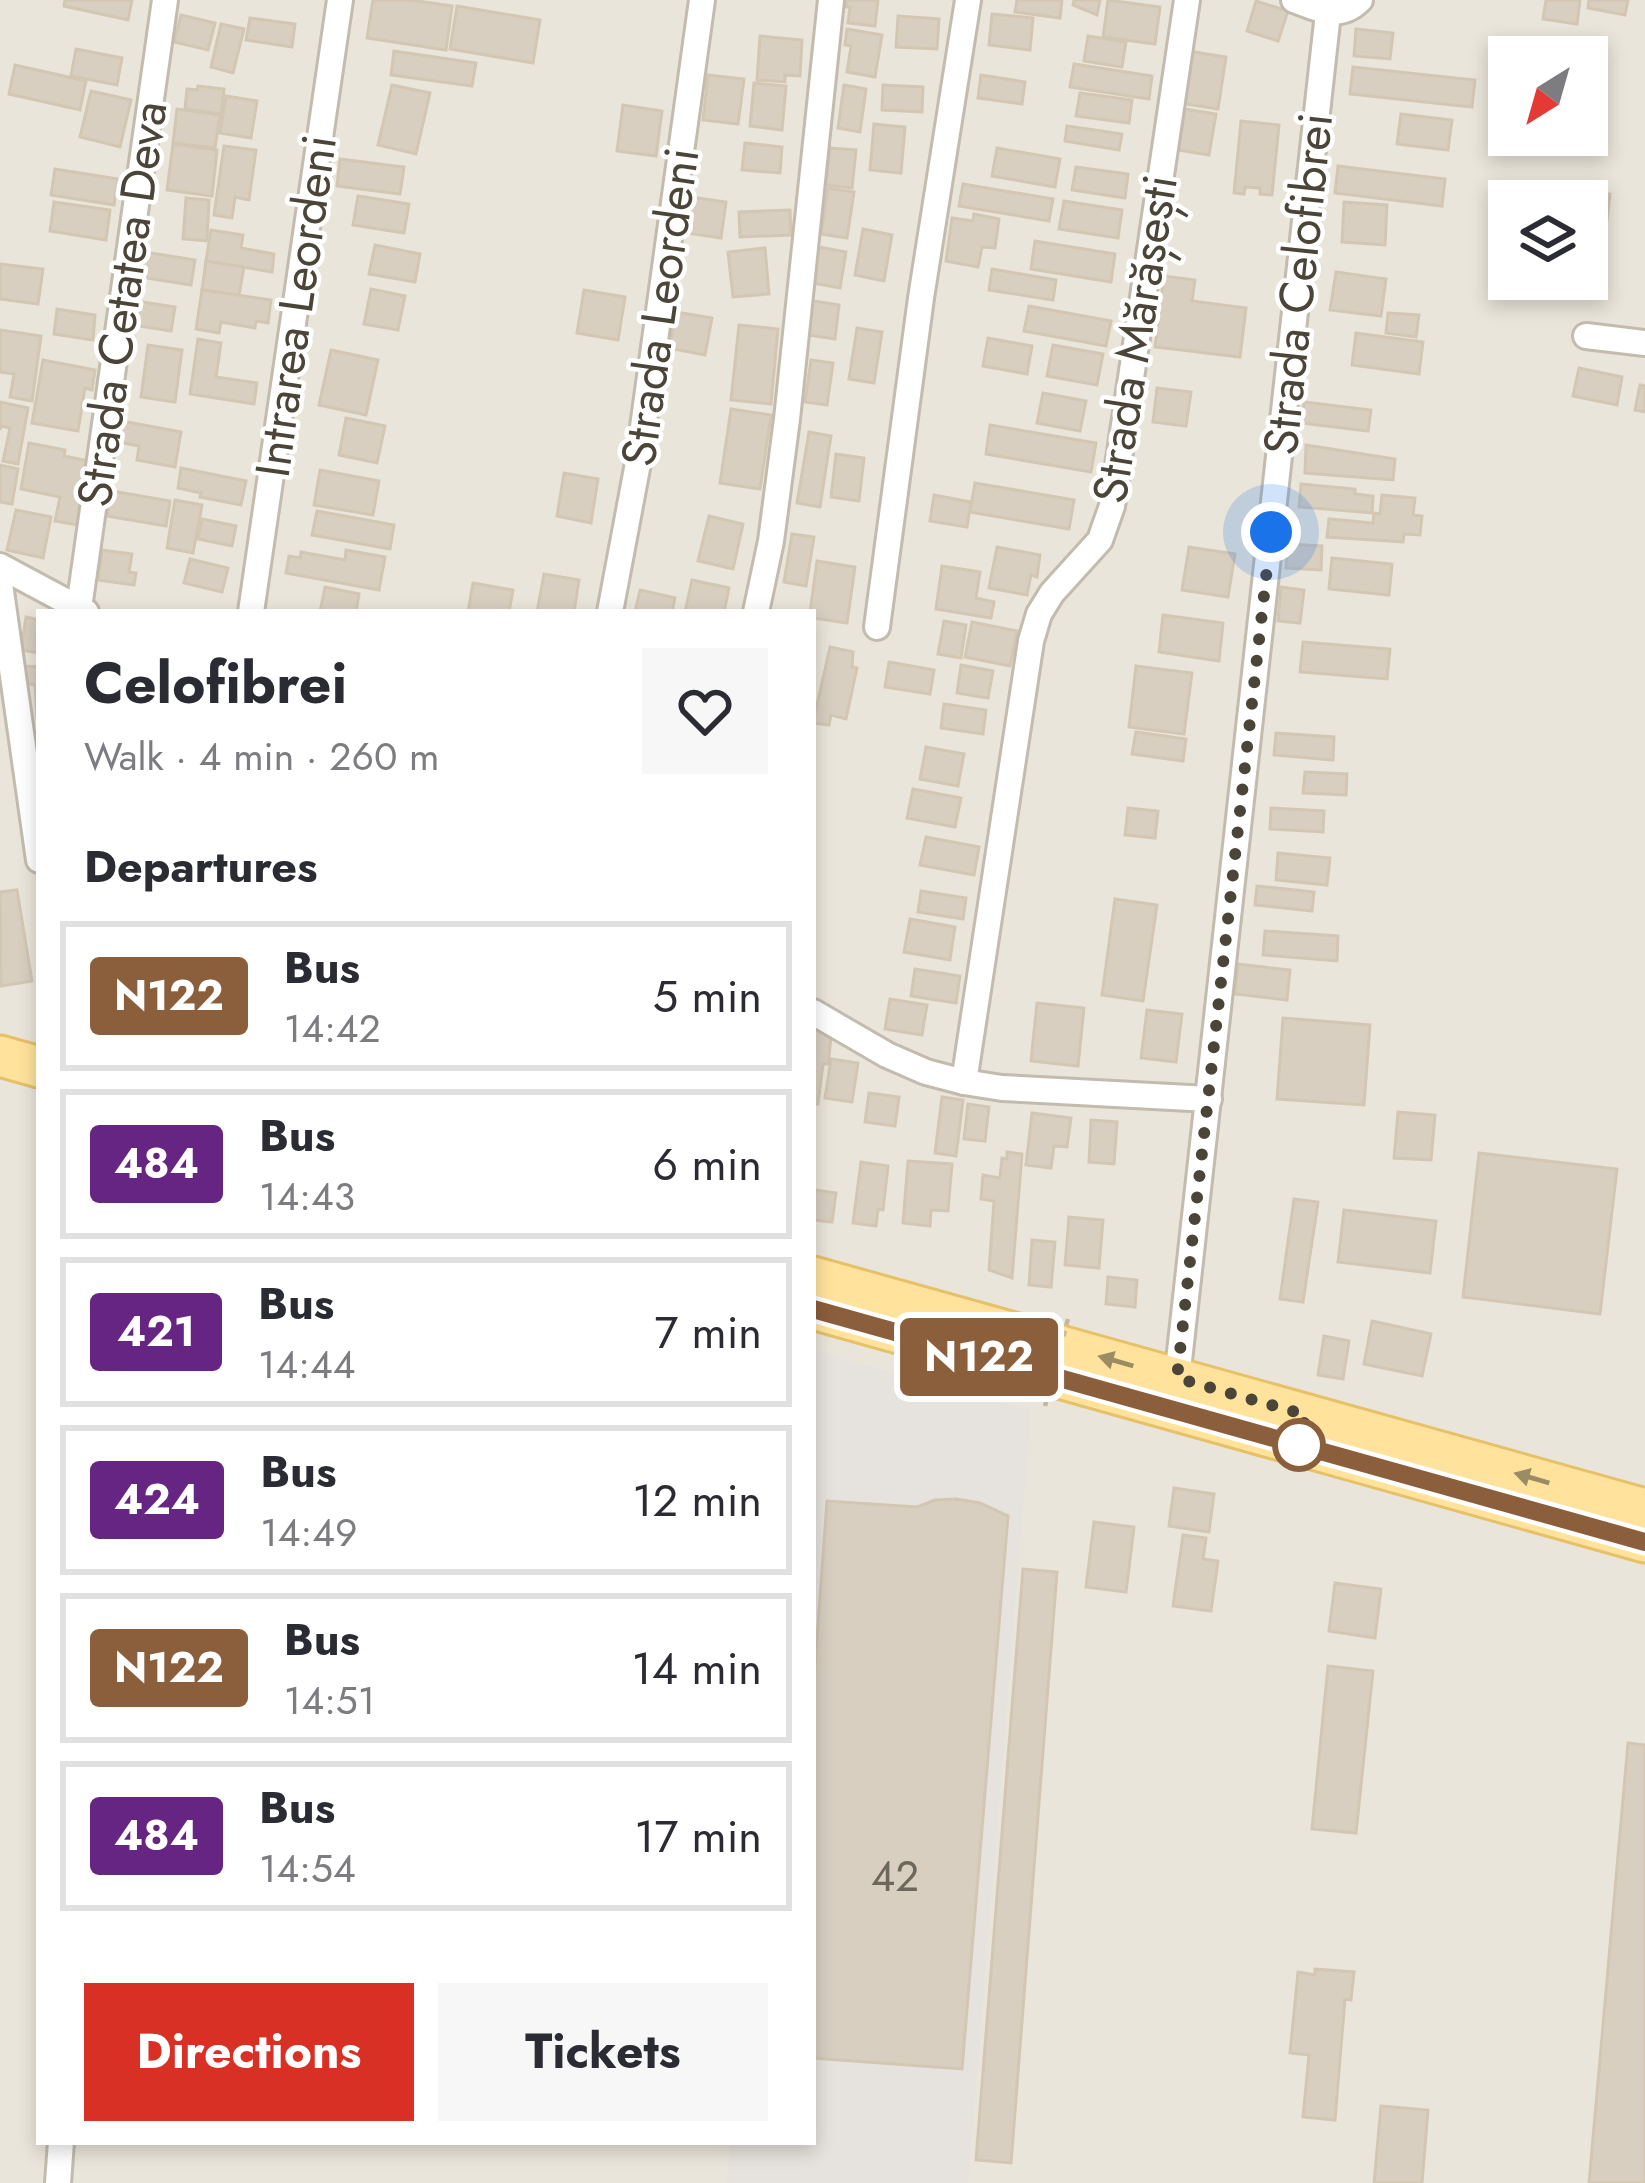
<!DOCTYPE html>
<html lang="en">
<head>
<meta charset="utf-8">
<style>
	body { margin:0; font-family:Jost,sans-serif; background:#f7f7f7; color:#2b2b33; height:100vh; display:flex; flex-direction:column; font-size:45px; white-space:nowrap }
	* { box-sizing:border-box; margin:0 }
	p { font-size:39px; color:#7c7c81 }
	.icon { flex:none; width:66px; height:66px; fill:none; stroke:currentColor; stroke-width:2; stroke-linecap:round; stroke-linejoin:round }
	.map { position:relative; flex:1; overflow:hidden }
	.panel { position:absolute; left:36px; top:609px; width:780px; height:1536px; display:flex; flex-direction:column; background:#fff; border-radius:0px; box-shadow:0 6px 18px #0003 }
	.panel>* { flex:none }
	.badge { padding:0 24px; border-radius:9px; font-size:42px; line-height:78px }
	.needle { width:78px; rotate:217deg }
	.buttons { position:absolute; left:1488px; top:36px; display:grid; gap:24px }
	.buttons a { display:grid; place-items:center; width:120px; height:120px; border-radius:0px; background:#fff; box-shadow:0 6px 18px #0003; font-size:60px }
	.you { position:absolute; width:60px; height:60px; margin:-30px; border:9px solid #fff; border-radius:50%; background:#1a73e8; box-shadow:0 0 0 18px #1a73e833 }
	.map>.badge { position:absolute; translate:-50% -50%; box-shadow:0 0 0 6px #fff }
	h2 { padding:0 48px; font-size:45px; line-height:108px }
	.round { display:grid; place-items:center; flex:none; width:126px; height:126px; border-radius:0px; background:#f7f7f7 }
	.summary { display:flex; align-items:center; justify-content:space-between; height:204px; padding:0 48px }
	h1 { font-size:57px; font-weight:700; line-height:90px }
	.button { display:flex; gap:24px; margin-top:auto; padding:24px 48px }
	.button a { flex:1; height:138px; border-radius:0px; background:#d93025; color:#fff; font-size:48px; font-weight:700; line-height:138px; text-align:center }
	.button a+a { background:#f7f7f7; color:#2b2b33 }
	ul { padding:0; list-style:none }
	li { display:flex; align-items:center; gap:36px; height:150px; margin:0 24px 18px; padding:0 24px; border:6px solid #e1e1e2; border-radius:0px }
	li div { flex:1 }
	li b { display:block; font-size:45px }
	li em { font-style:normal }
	li .badge { min-width:132px; font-weight:700; text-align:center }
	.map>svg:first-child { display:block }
</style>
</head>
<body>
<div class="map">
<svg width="1645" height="2183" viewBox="0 0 1645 2183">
	<rect width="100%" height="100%" fill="#f6f3ec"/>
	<path fill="#eae5da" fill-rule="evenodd" d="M0,0H1645V2183H0ZM1509,57H1587V135H1509ZM1509,201H1587V279H1509ZM39,612H813V2142H39Z"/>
	<path fill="#e6e2dd" d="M813,1351L1031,1410L968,2183H727L730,2142H813Z"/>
	<g fill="#d8cfc1" stroke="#d3c7b4" stroke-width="3">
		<path d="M65,0H132L128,20L64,6Z"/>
		<path d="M373,0H411L452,6L446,50L367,38Z"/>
		<path d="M846,0H878L875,26L848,23L850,7H846Z"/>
		<path d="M1017,0H1062L1060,18L1015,12Z"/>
		<path d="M1074,0H1100L1097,15L1073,5Z"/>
		<path d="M1108,0L1160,7L1155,44L1103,37Z"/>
		<path d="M1546,0H1580L1577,24L1543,19Z"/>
		<path d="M1589,0H1628L1625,15L1588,8Z"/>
		<path d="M1256,1L1288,11L1278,41L1247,31Z"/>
		<path d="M457,6L540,20L533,63L450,49Z"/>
		<path d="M992,14L1033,18L1030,50L989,45Z"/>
		<path d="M181,15L215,23L208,50L174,42Z"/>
		<path d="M898,16L939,19L937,49L896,47Z"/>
		<path d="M250,18L295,24L292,47L246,40Z"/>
		<path d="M221,24L244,29L233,73L211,67Z"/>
		<path d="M847,29L882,35L875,77L847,72L851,46L845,45Z"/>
		<path d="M1356,29L1393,33L1390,59L1354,56Z"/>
		<path d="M760,36L802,40L800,76L785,75V82L757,80Z"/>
		<path d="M1088,36L1126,42L1122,67L1084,61Z"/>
		<path d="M76,49L122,58L117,85L71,76Z"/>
		<path d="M394,51L476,63L472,86L391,75Z"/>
		<path d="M1188,51L1226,57L1218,109L1180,103Z"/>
		<path d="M1495,59L1509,61V100L1490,98Z"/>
		<path d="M1074,64L1152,76L1149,99L1070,87Z"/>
		<path d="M15,65L86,81L80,110L9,94Z"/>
		<path d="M1353,67L1475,80L1472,107L1350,94Z"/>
		<path d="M708,75L744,79L738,124L703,120Z"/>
		<path d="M981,75L1025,82L1022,104L978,98Z"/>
		<path d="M754,83L786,86L782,130L750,126Z"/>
		<path d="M392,85L430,93L416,154L378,145Z"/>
		<path d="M844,85L866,89L860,132L838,128Z"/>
		<path d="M883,85L923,87L922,112L882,110Z"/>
		<path d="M198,86L224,89L221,114L185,109L187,89L197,90Z"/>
		<path d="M91,91L131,100L120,147L80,137Z"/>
		<path d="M1080,93L1132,100L1129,123L1076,116Z"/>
		<path d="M226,96L257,101L251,138L220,133Z"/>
		<path d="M623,105L662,111L656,156L617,151Z"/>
		<path d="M177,109L220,115L215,148L173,143Z"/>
		<path d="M1185,109L1216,114L1209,155L1178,150Z"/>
		<path d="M1401,114L1452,120L1448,150L1397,144Z"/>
		<path d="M1241,121L1279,125L1272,195L1260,194V188L1245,187L1244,194L1234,193Z"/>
		<path d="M874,124L905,127L901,173L870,170Z"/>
		<path d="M1067,126L1122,134L1119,150L1065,141Z"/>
		<path d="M745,143L782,147L780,173L742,170Z"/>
		<path d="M173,144L217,150L212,196L167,190Z"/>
		<path d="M224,146L256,150L249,200L235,197L232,218L214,215Z"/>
		<path d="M830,148L856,150L852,188L826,185Z"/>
		<path d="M997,148L1060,159L1055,187L992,176Z"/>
		<path d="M340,159L404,167L400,194L337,186Z"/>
		<path d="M1338,166L1445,179L1442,206L1335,193Z"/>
		<path d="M1076,167L1128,174L1125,198L1072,190Z"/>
		<path d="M55,169L118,179L114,205L51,195Z"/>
		<path d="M963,184L1053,199L1049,221L959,206Z"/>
		<path d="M828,188L854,192L847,238L821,234Z"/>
		<path d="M1576,190L1610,194L1604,246L1587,244V201H1575Z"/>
		<path d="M358,196L409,204L404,233L353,225Z"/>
		<path d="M691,197L726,202L721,238L687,233Z"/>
		<path d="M186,198L209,200L207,241L183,239Z"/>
		<path d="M1064,201L1122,210L1118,238L1059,229Z"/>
		<path d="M54,202L110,210L106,240L50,231Z"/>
		<path d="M1344,202L1387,205L1385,245L1342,242Z"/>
		<path d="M790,210L791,235L740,237L739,212Z"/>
		<path d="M974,214L999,219L995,248L982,247L978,267L946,261L952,218L973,221Z"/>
		<path d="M863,229L892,235L884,281L855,275Z"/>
		<path d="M211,230L243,235L241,248L274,254L272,272L206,261Z"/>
		<path d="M1035,241L1115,254L1111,282L1031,269Z"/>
		<path d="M375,245L420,254L415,282L369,274Z"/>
		<path d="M819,247L846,252L840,288L813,283Z"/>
		<path d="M765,248L769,294L733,297L728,252Z"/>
		<path d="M138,251L195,260L191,285L134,276Z"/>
		<path d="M206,261L244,267L239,295L202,290Z"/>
		<path d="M0,264L43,269L38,304L0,299Z"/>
		<path d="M992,269L1056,280L1053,300L989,290Z"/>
		<path d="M1336,272L1386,279L1381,316L1330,310Z"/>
		<path d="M1164,276L1195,280L1192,301L1246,308L1240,357L1155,347Z"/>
		<path d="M371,289L405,296L398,330L364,324Z"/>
		<path d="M202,290L271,300L268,323L256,321L255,328L221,322L219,333L196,329Z"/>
		<path d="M584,290L625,297L618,340L577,333Z"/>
		<path d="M130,300L175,307L171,331L127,324Z"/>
		<path d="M807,300L839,305L835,339L802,334Z"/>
		<path d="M1029,306L1111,321L1106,346L1024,331Z"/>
		<path d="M57,309L95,315L93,340L54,334Z"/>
		<path d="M676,312L712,318L705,355L669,348Z"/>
		<path d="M1388,313L1419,315L1416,337L1386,333Z"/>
		<path d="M739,325L778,329L771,404L731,400Z"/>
		<path d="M857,328L882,332L874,383L849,379Z"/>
		<path d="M0,330L41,336L32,401L10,397L14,374L0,372Z"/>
		<path d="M1356,333L1423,342L1419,374L1352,365Z"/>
		<path d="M988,338L1032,346L1027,374L983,366Z"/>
		<path d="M198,339L221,343L216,377L257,383L254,404L190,394Z"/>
		<path d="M148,345L182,350L175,402L141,397Z"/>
		<path d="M1053,345L1103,354L1097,385L1047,376Z"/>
		<path d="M331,350L378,360L366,415L319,405Z"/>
		<path d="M43,360L95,370L92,390L85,388L78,431L32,423Z"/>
		<path d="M811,360L833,363L827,405L805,402Z"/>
		<path d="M1579,368L1622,377L1617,405L1573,396Z"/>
		<path d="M1640,385L1645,386V412L1635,410Z"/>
		<path d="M1157,388L1191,392L1186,426L1153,422Z"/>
		<path d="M1043,393L1086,401L1080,431L1037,423Z"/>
		<path d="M0,402L28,408L18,464L3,461L10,428L1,426L0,430Z"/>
		<path d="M1304,402L1371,410L1368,431L1301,423Z"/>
		<path d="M731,409L771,415L760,489L720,483Z"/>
		<path d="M346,418L385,426L377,463L339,455Z"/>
		<path d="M122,421L181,432L175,467L137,460L139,446L118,442Z"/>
		<path d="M990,425L1096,443L1091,472L986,454Z"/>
		<path d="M809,432L831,436L820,507L797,503Z"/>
		<path d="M29,443L65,450L64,456L89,461L78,525L55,521L60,497L21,489Z"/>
		<path d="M1306,445L1395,459L1393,480L1305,473Z"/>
		<path d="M836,454L864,458L859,501L831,497Z"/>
		<path d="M0,465L18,469L12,504L0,502Z"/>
		<path d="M181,468L246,481L241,505L200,497L201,493L178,488Z"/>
		<path d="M320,470L379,481L373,515L314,505Z"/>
		<path d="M564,473L598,479L591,523L557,516Z"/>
		<path d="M975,483L1074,500L1069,529L970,512Z"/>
		<path d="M1301,484L1355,489V494L1373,496L1372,513L1299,507Z"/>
		<path d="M112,491L170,501L166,526L107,516Z"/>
		<path d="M934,495L971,502L967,527L930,521Z"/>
		<path d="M1382,495L1415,498L1413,515L1422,516L1420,535L1404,534L1403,542L1327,537L1329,519L1373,523L1374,513L1380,514Z"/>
		<path d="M175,500L202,505L193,553L167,548Z"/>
		<path d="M16,510L51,517L43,558L7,550Z"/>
		<path d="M317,511L394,525L390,549L312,535Z"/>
		<path d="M709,516L743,524L733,569L698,561Z"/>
		<path d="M202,519L236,526L232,546L198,539Z"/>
		<path d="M792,534L814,537L806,586L784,582Z"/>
		<path d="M1287,544L1322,546L1321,570L1286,568Z"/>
		<path d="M997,547L1040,555L1037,577L1031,575L1027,595L989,588Z"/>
		<path d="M1189,547L1235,554L1228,597L1182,590Z"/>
		<path d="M102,550L132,554L129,572L136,573L134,585L98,580Z"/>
		<path d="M346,550L385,557L379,590L286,573L289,556L300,558L301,552L345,560Z"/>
		<path d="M1332,558L1392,564L1389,595L1329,589Z"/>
		<path d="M190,559L228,568L222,592L184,583Z"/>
		<path d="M817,561L855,567L847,623L813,618V612H810Z"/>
		<path d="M942,566L980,572L976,598L994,602L991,618L936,609Z"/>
		<path d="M544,574L579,580L574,612H537Z"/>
		<path d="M692,580L729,588L724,612H685Z"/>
		<path d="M473,583L513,590L509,612H468Z"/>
		<path d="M325,587L359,594L356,612H320Z"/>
		<path d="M1281,587L1304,590L1300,623L1278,621Z"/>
		<path d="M640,590L675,598L672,612H635Z"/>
		<path d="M1163,615L1223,623L1219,661L1159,652Z"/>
		<path d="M26,617L39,620V653L21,650Z"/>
		<path d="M944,621L966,625L961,658L938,654Z"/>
		<path d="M972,622L1017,631L1010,666L965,657Z"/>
		<path d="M1303,642L1390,649L1387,679L1300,672Z"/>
		<path d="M830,647L853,652L852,667L857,668L846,719L831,715L829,725L813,723Z"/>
		<path d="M889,662L934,670L930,694L885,687Z"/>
		<path d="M961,665L993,671L988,698L957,693Z"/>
		<path d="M24,666L39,667V718H37L35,685L25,683Z"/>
		<path d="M1136,666L1192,673L1184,734L1129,727Z"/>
		<path d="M944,704L986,710L983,734L941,728Z"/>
		<path d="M1136,732L1186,739L1183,761L1132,754Z"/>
		<path d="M1276,733L1334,737L1333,760L1274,755Z"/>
		<path d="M926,747L964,754L958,786L920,779Z"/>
		<path d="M1305,772L1347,774L1346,795L1303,793Z"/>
		<path d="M913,789L961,798L955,827L907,818Z"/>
		<path d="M1128,808L1158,811L1155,838L1125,835Z"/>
		<path d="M1271,808L1324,811L1323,832L1270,829Z"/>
		<path d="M926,837L979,847L974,875L920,865Z"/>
		<path d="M1278,853L1330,858L1327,885L1276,880Z"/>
		<path d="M1257,886L1314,892L1312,911L1255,905Z"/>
		<path d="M17,890L32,981L1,986L0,892Z"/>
		<path d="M921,891L966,898L963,919L918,912Z"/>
		<path d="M1115,899L1157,905L1143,1001L1102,995Z"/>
		<path d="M910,919L955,927L950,960L904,952Z"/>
		<path d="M1265,931L1338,936L1337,961L1263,955Z"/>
		<path d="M1238,964L1290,970L1287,1000L1235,994Z"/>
		<path d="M915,969L960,976L956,1003L911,996Z"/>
		<path d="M890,999L927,1005L922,1035L885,1029Z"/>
		<path d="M1037,1003L1084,1008L1078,1066L1031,1061Z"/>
		<path d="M1147,1010L1182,1014L1176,1062L1141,1058Z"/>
		<path d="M1283,1018L1370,1025L1364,1105L1277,1099Z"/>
		<path d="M813,1026L832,1029L828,1064H823L818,1104H813Z"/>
		<path d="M831,1059L858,1063L852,1102L825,1098Z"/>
		<path d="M869,1093L899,1097L895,1126L865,1122Z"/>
		<path d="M942,1097L963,1100L956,1156L935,1153Z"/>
		<path d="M968,1104L989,1107L985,1141L964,1139Z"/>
		<path d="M1398,1112L1435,1115L1431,1160L1394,1158Z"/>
		<path d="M1032,1113L1071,1118L1067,1147L1054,1146L1051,1168L1026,1165Z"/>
		<path d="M1091,1120L1117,1122L1114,1164L1089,1162Z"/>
		<path d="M1007,1152L1022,1154L1012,1278L989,1270L994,1201L981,1199L983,1175L1000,1178L1002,1158L1007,1159Z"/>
		<path d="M1479,1153L1617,1169L1600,1314L1463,1297Z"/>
		<path d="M908,1161L952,1164L948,1211L931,1210L930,1226L903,1223Z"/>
		<path d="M861,1162L888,1166L883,1210L878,1209L876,1226L853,1223Z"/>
		<path d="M815,1190L836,1193L832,1222L813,1220Z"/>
		<path d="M1294,1199L1318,1202L1303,1302L1280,1299Z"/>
		<path d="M1344,1210L1436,1221L1430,1273L1338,1262Z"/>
		<path d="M1069,1217L1103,1220L1099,1268L1065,1265Z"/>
		<path d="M1032,1240L1055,1242L1051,1287L1029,1285Z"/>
		<path d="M1108,1277L1137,1280L1135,1307L1106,1304Z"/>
		<path d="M1372,1321L1431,1334L1422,1376L1364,1364Z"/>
		<path d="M1324,1336L1349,1341L1343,1379L1318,1375Z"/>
		<path d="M1174,1488L1214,1494L1209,1532L1169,1526Z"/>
		<path d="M956,1499L980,1503L1008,1516L962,2069L813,2058V1694L827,1501L917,1507L935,1500Z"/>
		<path d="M1094,1522L1134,1527L1126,1592L1086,1587Z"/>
		<path d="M1183,1535L1206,1538L1203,1559L1218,1561L1211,1611L1173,1606Z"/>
		<path d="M1023,1569L1057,1572L1011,2163L976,2160Z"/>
		<path d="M1335,1583L1381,1589L1375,1638L1329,1631Z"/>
		<path d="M1328,1666L1373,1671L1356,1833L1312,1829Z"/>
		<path d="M1628,1743L1645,1745V2183H1589Z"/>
		<path d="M1315,1969L1354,1972L1351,2000L1345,1999L1335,2120L1303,2117L1309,2055L1290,2053L1298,1972L1315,1975Z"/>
		<path d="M1381,2106L1428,2110L1422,2183H1374Z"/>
	</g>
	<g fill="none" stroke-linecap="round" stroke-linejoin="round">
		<defs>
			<g id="minor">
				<path d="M1294,0C1318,9 1339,21 1360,0"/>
				<path d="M1586,336L1645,343"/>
				<path d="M0,566L86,612"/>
				<path d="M0,584L39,860"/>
				<path d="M79,608L165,0"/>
				<path d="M251,612L340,0"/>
				<path d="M610,612L638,463L702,0"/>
				<path d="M756,612L771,541L787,419L831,0"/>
				<path d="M877,627L921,298L968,0"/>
				<path d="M813,1012L887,1055L926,1072L964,1082L1002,1088L1209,1099"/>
				<path d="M964,1082L1031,641L1039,614L1052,593L1100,540L1112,506L1187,0"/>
				<path d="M1177,1379L1328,13"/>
				<path d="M58,2183L61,2142"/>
			</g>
			<g id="primary">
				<path d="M0,1056L39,1067"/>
				<path d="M813,1277L1645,1509"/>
				<path d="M813,1309L1645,1542"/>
			</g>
		</defs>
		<use href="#minor" stroke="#c2bbae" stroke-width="30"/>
		<use href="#primary" stroke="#e6c16a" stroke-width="45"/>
		<use href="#minor" stroke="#fff" stroke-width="24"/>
		<use href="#primary" stroke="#ffe39c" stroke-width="39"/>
		<path stroke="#c4b79f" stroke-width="4.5" stroke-dasharray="6 6" stroke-linecap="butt" d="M1045,1406L1069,1315"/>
	</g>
	<defs><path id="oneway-solid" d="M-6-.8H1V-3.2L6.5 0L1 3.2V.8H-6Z" transform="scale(3)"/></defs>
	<g fill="#9c8c66">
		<use href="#oneway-solid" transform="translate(1116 1361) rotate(-164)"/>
		<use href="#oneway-solid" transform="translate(1532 1478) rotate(-164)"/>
	</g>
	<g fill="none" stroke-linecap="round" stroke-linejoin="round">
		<defs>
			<path id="line" d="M813,1309L1645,1542"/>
		</defs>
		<use href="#line" stroke="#fff" stroke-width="27"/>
		<use href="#line" stroke="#8b5e3c" stroke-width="18"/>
		<path stroke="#4b4439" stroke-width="12" stroke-dasharray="0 21.6" d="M1271,532L1177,1378L1306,1415L1299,1445"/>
	</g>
	<circle fill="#fff" stroke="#8b5e3c" stroke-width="6" cx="1299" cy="1445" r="24"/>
	<g text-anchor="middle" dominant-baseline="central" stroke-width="9" stroke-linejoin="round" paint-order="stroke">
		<g font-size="42" fill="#6e675b">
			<text x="895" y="1876">42</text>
		</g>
		<g font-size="48" fill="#4b4439" stroke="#fff">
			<text transform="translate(1298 284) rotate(-84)">Strada Celofibrei</text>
			<text transform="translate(122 304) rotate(-82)">Strada Cetatea Deva</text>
			<text transform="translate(296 306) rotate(-82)">Intrarea Leordeni</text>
			<text transform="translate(660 307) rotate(-82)">Strada Leordeni</text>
			<text transform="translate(1135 339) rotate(-81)">Strada Mărășești</text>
		</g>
	</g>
</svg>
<div class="buttons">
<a><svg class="needle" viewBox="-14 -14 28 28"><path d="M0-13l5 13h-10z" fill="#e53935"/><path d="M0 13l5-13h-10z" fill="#7c7c81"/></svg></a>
<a><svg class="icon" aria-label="layers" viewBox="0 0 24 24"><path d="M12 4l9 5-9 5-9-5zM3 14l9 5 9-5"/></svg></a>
</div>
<div class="you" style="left:1271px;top:532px"></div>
<b class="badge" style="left:979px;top:1357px;background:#8b5e3c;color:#fff">N122</b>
<section class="panel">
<div class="summary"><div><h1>Celofibrei</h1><p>Walk · 4 min · 260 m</p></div><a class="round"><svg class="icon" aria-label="heart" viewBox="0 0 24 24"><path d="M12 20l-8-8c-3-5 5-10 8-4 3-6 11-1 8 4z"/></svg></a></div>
<h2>Departures</h2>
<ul>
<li><span class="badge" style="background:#8b5e3c;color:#fff">N122</span><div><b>Bus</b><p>14:42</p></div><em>5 min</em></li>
<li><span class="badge" style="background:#662483;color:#fff">484</span><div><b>Bus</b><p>14:43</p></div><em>6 min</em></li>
<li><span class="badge" style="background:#662483;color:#fff">421</span><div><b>Bus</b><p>14:44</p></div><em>7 min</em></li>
<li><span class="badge" style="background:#662483;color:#fff">424</span><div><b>Bus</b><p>14:49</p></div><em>12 min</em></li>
<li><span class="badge" style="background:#8b5e3c;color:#fff">N122</span><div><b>Bus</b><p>14:51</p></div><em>14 min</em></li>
<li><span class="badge" style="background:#662483;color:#fff">484</span><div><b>Bus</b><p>14:54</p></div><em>17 min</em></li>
</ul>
<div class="button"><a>Directions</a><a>Tickets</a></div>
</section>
</div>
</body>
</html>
